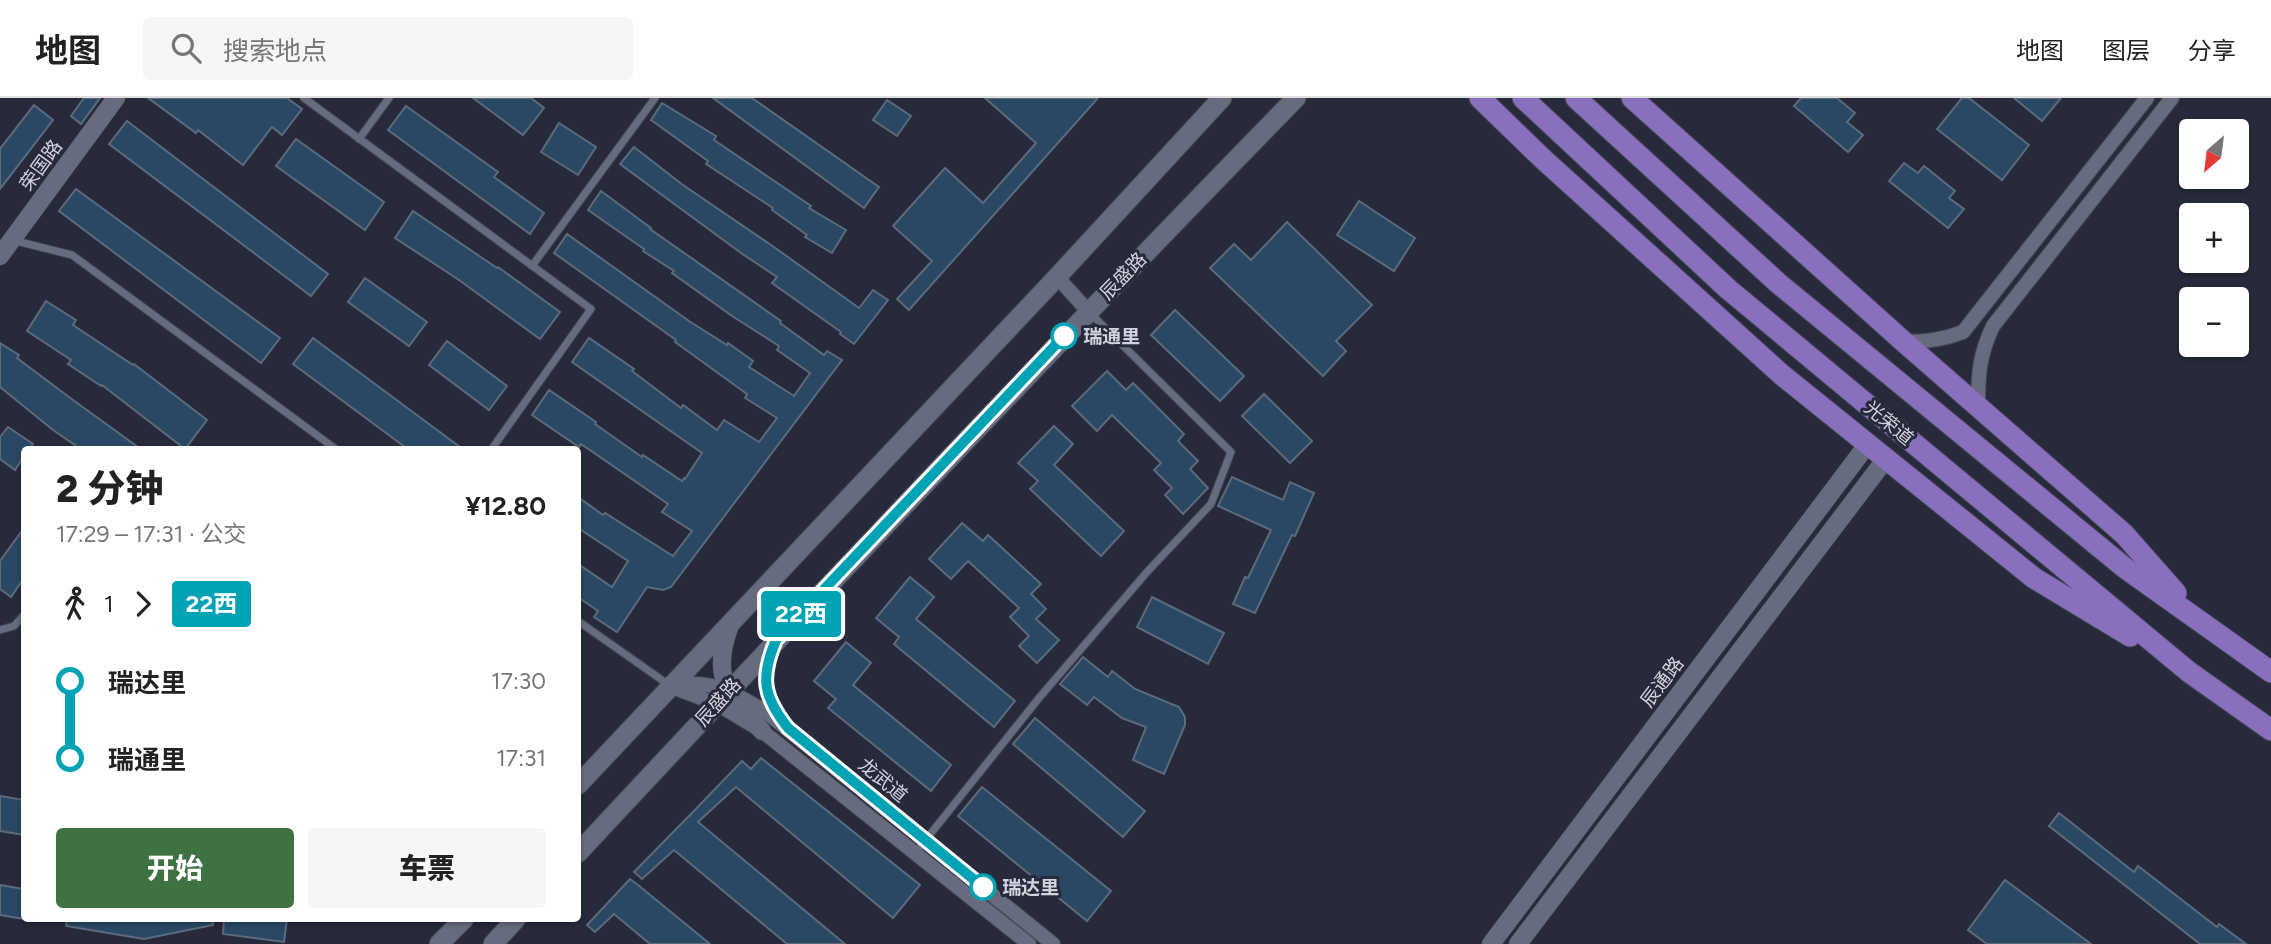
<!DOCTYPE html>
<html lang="zh">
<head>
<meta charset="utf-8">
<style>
	body { margin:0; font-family:Figtree,"Noto Sans SC",sans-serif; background:#f6f6f6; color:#222; height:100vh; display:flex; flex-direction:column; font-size:26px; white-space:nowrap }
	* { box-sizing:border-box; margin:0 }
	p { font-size:23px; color:#767676 }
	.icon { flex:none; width:38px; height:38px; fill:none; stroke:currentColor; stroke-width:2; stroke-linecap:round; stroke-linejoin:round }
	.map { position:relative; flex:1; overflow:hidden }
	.drawer { position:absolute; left:21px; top:348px; width:560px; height:476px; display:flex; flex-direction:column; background:#fff; border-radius:7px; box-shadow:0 2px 5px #0004 }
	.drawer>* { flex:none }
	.badge { padding:0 14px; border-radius:5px; font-size:24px; line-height:46px }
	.needle { width:46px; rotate:208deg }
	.tools { position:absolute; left:2179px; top:21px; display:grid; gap:14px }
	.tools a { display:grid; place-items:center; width:70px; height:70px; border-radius:7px; background:#fff; box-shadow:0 2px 5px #0004; font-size:35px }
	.map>.badge { position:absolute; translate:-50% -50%; box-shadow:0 0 0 4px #fff }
	.legs { display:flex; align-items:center; gap:10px; height:77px; padding:0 35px; font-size:23px }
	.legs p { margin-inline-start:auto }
	.summary { display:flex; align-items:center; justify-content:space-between; height:119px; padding:0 35px }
	h1 { font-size:38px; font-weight:800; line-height:52px }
	.cta { display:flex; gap:14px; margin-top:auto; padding:14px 35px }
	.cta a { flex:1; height:80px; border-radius:7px; background:#3e7242; color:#fff; font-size:28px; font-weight:800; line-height:80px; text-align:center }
	.cta a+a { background:#f6f6f6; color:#222 }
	ul { padding:0 35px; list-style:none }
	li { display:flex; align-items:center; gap:24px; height:77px; font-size:26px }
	li i { display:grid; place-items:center; width:10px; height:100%; margin:0 9px; background:currentColor }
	li i::after { content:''; width:18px; height:18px; margin:-9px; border:5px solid; border-radius:50%; background:#fff }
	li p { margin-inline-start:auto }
	li:first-child i { background:linear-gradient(#0000 50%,currentColor 0) }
	li:last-child i { background:linear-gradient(currentColor 50%,#0000 0) }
	header { display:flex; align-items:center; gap:42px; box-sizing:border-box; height:98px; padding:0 35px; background:#fff; border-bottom:2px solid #e0e0e0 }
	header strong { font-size:33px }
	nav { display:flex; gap:38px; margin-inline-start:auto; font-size:24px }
	.search { width:490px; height:63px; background:#f6f6f6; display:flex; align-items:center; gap:18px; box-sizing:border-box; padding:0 24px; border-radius:7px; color:#767676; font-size:26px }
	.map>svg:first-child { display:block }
</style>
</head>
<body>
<header>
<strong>地图</strong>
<div class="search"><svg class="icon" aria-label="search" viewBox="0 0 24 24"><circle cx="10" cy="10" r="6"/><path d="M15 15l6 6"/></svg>搜索地点</div>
<nav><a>地图</a><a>图层</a><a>分享</a></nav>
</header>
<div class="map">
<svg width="2271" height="846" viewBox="0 0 2271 846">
	<rect width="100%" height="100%" fill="#262a3a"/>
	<g fill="#2a4864" stroke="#5c6b7a" stroke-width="2">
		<path d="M84,0H100L81,26L71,18Z"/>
		<path d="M148,0H287L302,11L282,37L272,29L243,67L198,32L196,35Z"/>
		<path d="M473,0H531L544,10L523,37Z"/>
		<path d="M713,0H752L879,89L864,110Z"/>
		<path d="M985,0H1098L909,212L897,201L932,163L893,128L945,70L983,105L1036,45Z"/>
		<path d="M1801,0H1837L1855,15L1847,24L1863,37L1848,54L1794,8Z"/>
		<path d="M1962,0H1969L2029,47L2002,82L1937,31Z"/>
		<path d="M2014,0H2061L2042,23Z"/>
		<path d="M887,2L911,18L897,38L873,22Z"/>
		<path d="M662,5L716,38L714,42L811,108L809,110L846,132L832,155L805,139L807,137L772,112L773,110L706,66L708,63L651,22Z"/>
		<path d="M34,7L53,22L0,91V51Z"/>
		<path d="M406,8L498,74L494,79L544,115L530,136L388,32Z"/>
		<path d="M127,23L328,176L311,198L109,46Z"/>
		<path d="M559,25L596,49L578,77L541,54Z"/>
		<path d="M296,41L384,104L365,132L276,68Z"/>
		<path d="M634,49L683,87L774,149L859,210L873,192L888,202L854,246L840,236L841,234L772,185L777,179L741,155L620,66Z"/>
		<path d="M1904,65L1918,75L1924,68L1955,93L1949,100L1964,111L1948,130L1889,83Z"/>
		<path d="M76,91L280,240L261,265L59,113Z"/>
		<path d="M601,93L651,130L650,131L781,223L780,225L824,257L827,253L842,262L671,489L663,492L647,489L617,534L594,519L598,513L578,499V466L612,489L628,463L578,430V399L603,417L605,415L673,458L692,433L662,414L668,406L581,346L579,349L532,317L549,292L596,324L595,326L642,359L643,357L682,383L684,380L685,381L702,355L572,264L589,240L634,271L632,273L681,310L683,307L717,332L724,322L759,344L777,320L745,300L747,296L675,244L676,242L554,155L567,136L689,223L727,247L728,245L753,263L749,269L794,298L810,275L777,252L779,248L732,218L672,175L674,173L643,153L644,151L588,112Z"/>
		<path d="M1359,103L1415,140L1394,173L1337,137Z"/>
		<path d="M413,113L497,170L498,169L560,214L540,241L459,182L395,140Z"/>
		<path d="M1287,124L1372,207L1336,243L1346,253L1323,278L1210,170L1234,146L1251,162Z"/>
		<path d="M365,180L427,224L409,248L348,204Z"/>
		<path d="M46,203L76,222L73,227L133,267L134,266L207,322L185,351L102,287L101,288L68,266L71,262L27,233Z"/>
		<path d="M1175,212L1244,278L1220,303L1151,237Z"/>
		<path d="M313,240L464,352H409L293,266Z"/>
		<path d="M447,243L507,288L489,312L429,267Z"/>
		<path d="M0,245L19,257L17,260L73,302L142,352H82L53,332L0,289Z"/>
		<path d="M1107,273L1126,292L1133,285L1184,336L1178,343L1198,363L1190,371L1208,390L1183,416L1165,397L1172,390L1154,372L1161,365L1112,317L1097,333L1072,308Z"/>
		<path d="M1264,296L1312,343L1290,365L1242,318Z"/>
		<path d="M1054,328L1073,346L1054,367L1124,433L1101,458L1030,391L1038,383L1018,365Z"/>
		<path d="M8,329L33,346L29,352H24V358L15,372L0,361V339Z"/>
		<path d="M1232,379L1283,402L1290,384L1314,395L1295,438L1292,437L1255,515L1233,506L1245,479L1248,480L1271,432L1218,408Z"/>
		<path d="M962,425L983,443L988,437L1041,486L1031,496L1046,511L1036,521L1059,542L1037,565L1019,548L1029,538L1010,519L1019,510L968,463L951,481L929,461Z"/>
		<path d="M24,430V480L11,499L0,491V463Z"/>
		<path d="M910,479L934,499L916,521L1015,603L994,629L894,546L899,539L876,520Z"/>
		<path d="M1152,499L1224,535L1208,566L1137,529Z"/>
		<path d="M846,544L871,565L853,587L951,667L931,693L828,610L836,601L814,583Z"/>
		<path d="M1083,559L1108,579L1112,573L1135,591L1179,609L1185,619V627L1164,676L1133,662L1146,629L1122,620L1094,599L1087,607L1060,586Z"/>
		<path d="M1035,620L1145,713L1123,739L1013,646Z"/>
		<path d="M761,660L920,787L893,820L736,689L698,724L845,846H787L674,752L642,781L634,774L690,717L691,718L690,717L742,663L751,671Z"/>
		<path d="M982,689L1111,793L1087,823L958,718Z"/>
		<path d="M0,698L24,702V737L0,733Z"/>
		<path d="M2059,715L2134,774L2138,768L2217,829L2219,826L2246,846H2200L2049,728Z"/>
		<path d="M630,781L638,787L710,846H650L614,816L595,834L587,827Z"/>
		<path d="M2005,782L2091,846H1987L1968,832Z"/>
		<path d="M0,787L24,791V821L0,817Z"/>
		<path d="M67,821H212L213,827L144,841L66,828Z"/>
		<path d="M224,821H287L284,844L223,836Z"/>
	</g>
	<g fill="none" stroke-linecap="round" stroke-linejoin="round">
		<defs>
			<g id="service">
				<path d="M304,0L591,211L491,352"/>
				<path d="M359,41L389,0"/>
				<path d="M12,142L72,157L337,352"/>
				<path d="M532,168L655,0"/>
				<path d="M578,523L669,587"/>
				<path d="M0,532L14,528L24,517"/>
				<path d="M916,754L1039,600L1147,474L1211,406L1231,354L1091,216"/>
			</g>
			<g id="minor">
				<path d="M1057,179L1088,213"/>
				<path d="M1904,244C1925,244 1943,242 1963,234L2147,0"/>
				<path d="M1978,310C1978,278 1979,257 1993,228L2172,0"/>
				<path d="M772,551C761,576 764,599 780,621"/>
				<path d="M671,589C709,579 735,595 766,614L1053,846"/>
				<path d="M672,589L717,606L762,633L1029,846"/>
			</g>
			<g id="tertiary">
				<path d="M0,158L116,0"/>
				<path d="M730,527C710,582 728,593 762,633"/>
				<path d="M1491,846L1867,347"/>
				<path d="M1518,846L1885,362"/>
			</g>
			<g id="secondary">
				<path d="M578,687L1057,179L1222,0"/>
				<path d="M578,755C815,501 1053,249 1296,0"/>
				<path d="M439,846L464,821"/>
				<path d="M493,846L516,821"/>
			</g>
			<g id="primary">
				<path d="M1480,0L1543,61L1782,277L2034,480L2130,538"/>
				<path d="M1523,0L1728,191L2189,574L2271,632"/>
				<path d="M1576,0L1778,185L2125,470L2271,574"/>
				<path d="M1632,0L1904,244L2124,436L2176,495"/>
			</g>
		</defs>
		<use href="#service" stroke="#414552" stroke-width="9"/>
		<use href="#minor" stroke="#414552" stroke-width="16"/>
		<use href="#tertiary" stroke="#414552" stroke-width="19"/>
		<use href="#secondary" stroke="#414552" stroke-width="21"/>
		<use href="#primary" stroke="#414552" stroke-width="23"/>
		<use href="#service" stroke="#666b7d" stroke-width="7"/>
		<use href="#minor" stroke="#666b7d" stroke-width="14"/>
		<use href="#tertiary" stroke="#666b7d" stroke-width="18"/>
		<use href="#secondary" stroke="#666b7d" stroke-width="19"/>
		<use href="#primary" stroke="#896fbe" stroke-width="21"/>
	</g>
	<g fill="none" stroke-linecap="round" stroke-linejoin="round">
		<defs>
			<path id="line-1" d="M983,789L788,630C763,598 760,580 776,542L1064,238"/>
		</defs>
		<use href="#line-1" stroke="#fff" stroke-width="16"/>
		<use href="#line-1" stroke="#00a3b4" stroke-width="10"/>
	</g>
	<g fill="#fff" stroke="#00a3b4" stroke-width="3.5">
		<circle cx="1064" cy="238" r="12"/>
		<circle cx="983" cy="789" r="12"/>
	</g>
	<g text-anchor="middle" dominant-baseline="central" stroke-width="6" stroke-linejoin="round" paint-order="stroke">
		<g font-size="19" fill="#d1d4de" stroke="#262a3a">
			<text transform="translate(41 67) rotate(-54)">荣国路</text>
			<text transform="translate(1123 178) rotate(-46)">辰盛路</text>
			<text transform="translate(1889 325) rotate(40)">光荣道</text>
			<text transform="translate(1662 584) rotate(-53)">辰通路</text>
			<text transform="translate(718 604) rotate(-48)">辰盛路</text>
			<text transform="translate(883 682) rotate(40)">龙武道</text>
		</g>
		<g font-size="19" font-weight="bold" fill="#d1d4de" stroke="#262a3a" text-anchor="start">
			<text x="1083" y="238">瑞通里</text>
			<text x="1002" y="789">瑞达里</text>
		</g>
	</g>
</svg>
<div class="tools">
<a><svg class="needle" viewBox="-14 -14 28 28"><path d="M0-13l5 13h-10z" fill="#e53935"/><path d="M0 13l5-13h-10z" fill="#767676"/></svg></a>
<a>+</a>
<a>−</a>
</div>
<b class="badge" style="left:801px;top:516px;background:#00a3b4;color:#fff">22西</b>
<section class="drawer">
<div class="summary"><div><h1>2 分钟</h1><p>17:29 – 17:31 · 公交</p></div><b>¥12.80</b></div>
<div class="legs"><svg class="icon" aria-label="walk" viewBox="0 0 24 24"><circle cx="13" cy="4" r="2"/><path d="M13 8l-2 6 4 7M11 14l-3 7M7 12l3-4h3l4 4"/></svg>1<svg class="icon" aria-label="forward" viewBox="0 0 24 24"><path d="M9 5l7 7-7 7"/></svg><b class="badge" style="background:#00a3b4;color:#fff">22西</b></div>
<ul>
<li><i style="color:#00a3b4"></i><b>瑞达里</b><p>17:30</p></li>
<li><i style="color:#00a3b4"></i><b>瑞通里</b><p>17:31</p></li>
</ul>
<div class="cta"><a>开始</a><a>车票</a></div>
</section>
</div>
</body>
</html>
